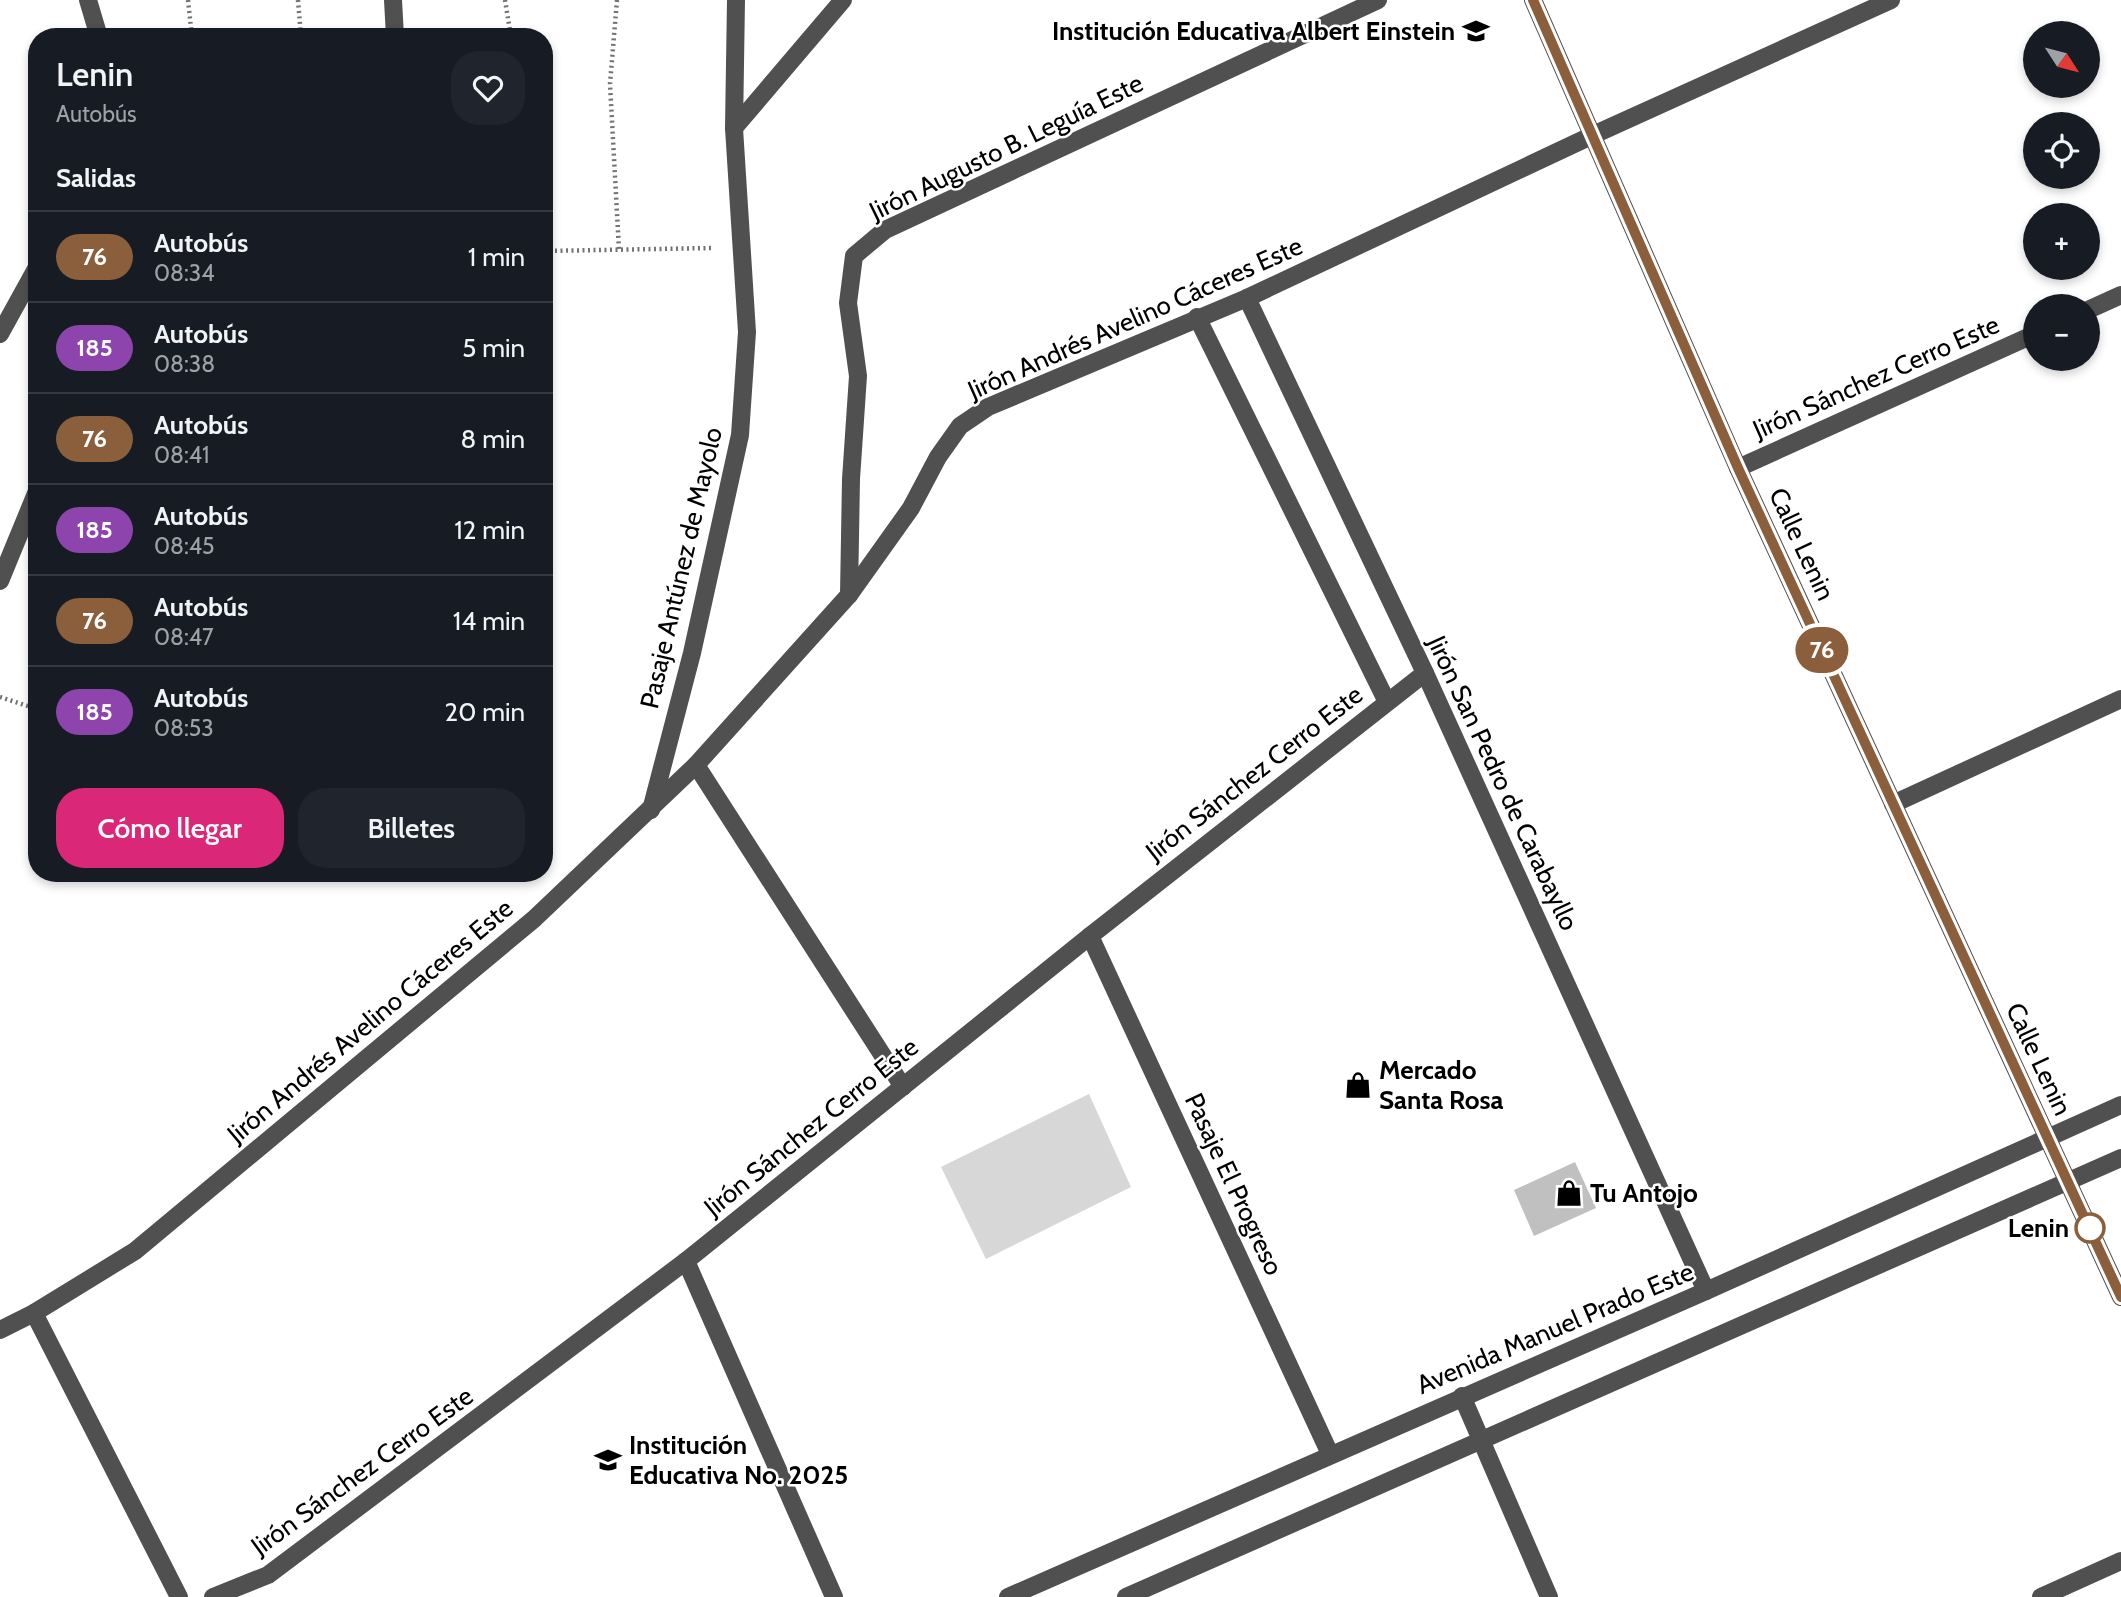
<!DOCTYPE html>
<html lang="es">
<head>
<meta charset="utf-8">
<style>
	body { margin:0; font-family:Cabin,sans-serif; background:#20242c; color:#f1f3f6; height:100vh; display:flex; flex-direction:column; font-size:26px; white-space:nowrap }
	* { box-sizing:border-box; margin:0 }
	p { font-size:23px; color:#9ea1a6 }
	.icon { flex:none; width:38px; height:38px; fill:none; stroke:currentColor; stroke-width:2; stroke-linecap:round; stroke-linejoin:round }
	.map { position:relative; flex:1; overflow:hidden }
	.drawer { position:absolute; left:28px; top:28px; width:525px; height:854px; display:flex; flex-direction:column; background:#171b24; border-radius:28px; box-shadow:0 4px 10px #0003 }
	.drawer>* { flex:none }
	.badge { padding:0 14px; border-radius:23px; font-size:24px; line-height:46px }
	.needle { width:46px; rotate:126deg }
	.controls { position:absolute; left:2023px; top:21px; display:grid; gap:14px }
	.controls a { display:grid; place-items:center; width:77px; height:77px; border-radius:50%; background:#171b24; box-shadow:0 4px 10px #0003; font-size:35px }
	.map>.badge { position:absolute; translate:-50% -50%; box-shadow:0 0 0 4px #fff }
	h2 { padding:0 28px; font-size:26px; line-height:63px }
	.round { display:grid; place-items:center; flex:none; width:74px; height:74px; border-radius:28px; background:#20242c }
	.summary { display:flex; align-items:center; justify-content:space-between; height:119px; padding:0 28px }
	h1 { font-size:33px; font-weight:600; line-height:52px }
	.button { display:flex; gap:14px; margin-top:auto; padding:14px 28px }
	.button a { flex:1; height:80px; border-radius:28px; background:#db2777; color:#fff; font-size:28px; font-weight:600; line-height:80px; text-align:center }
	.button a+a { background:#20242c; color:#f1f3f6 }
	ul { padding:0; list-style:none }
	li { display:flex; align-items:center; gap:21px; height:91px; padding:0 28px; border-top:2px solid #363941 }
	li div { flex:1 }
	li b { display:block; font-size:26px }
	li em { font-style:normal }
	li .badge { min-width:77px; font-weight:700; text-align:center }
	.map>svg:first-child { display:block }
</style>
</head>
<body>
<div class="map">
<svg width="2121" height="1597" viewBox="0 0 2121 1597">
	<rect width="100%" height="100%" fill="#fff"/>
	<path fill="#d7d7d7" d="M1089,1094L1131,1187L986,1259L941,1167Z"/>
	<path fill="#c0c0c0" d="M1575,1162L1596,1208L1534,1236L1514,1190Z"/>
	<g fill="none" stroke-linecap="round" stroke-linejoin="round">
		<g stroke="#727272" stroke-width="4.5" stroke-dasharray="2 3.5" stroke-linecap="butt">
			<path d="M188,0L192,37"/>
			<path d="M298,0L301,37"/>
			<path d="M505,0L511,37"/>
			<path d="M617,0L610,84L619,250"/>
			<path d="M544,251L713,248"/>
			<path d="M0,697L37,709"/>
			<path d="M31,707L37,689"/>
		</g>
		<g stroke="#505050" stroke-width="18">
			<path d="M88,0L99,37"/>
			<path d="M393,0L395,37"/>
			<path d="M1533,0L1738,468L2121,1297"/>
			<path d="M734,128L843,0"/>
			<path d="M1247,298L1425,673L1706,1291"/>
			<path d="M2088,310L2121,295"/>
			<path d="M1197,317L1387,702"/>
			<path d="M0,334L37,267"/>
			<path d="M1738,468L2035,334"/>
			<path d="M0,581L37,491"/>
			<path d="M849,595L851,479L858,376L848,303L854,256L885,230L1378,0"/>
			<path d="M696,765L903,1087"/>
			<path d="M1893,804L2121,699"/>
			<path d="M651,810L692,653L740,435L747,332L734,128L736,0"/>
			<path d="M1090,936L1330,1454"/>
			<path d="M686,1261L834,1597"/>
			<path d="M34,1313L179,1597"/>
			<path d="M0,1330L34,1313L135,1251L534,919L696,765L849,595L911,508L938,457L960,426L988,407L1247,298L1591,136L1891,0"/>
			<path d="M1462,1396L1549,1597"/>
			<path d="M213,1597L268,1575L686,1261L1090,936L1425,673"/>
			<path d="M1008,1597L1706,1291L2121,1105"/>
			<path d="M1126,1597L2121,1158"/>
			<path d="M2041,1597L2121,1561"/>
		</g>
	</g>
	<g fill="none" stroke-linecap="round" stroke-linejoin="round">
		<defs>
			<path id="line" d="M1533,0L1738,468L2121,1297"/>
		</defs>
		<use href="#line" stroke="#fff" stroke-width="16"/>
		<use href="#line" stroke="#8b5e3c" stroke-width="10"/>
	</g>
	<defs>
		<symbol id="school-bare" viewBox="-9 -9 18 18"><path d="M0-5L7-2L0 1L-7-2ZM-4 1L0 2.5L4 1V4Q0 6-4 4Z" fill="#000" stroke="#fff" stroke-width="2.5" paint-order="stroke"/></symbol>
		<symbol id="shop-bare" viewBox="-9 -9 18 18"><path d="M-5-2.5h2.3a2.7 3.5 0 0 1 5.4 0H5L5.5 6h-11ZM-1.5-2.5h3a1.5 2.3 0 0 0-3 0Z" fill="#000" stroke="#fff" stroke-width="2.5" paint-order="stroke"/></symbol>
	</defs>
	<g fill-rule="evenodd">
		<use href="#school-bare" x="1457" y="12" width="38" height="38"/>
		<use href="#shop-bare" x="1339" y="1066" width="38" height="38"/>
		<use href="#shop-bare" x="1550" y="1174" width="38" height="38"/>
		<use href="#school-bare" x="589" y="1441" width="38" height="38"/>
	</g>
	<circle fill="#fff" stroke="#8b5e3c" stroke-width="3.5" cx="2090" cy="1228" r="14"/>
	<g text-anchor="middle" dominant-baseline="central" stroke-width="5" stroke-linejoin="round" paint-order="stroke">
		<g font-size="26" font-weight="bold" fill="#000" stroke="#fff" text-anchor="start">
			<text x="1455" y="31" text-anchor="end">Institución Educativa Albert Einstein</text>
			<text x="1379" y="1070">Mercado<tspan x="1379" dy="30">Santa Rosa</tspan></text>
			<text x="1590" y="1193">Tu Antojo</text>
			<text x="629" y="1445">Institución<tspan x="629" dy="30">Educativa No. 2025</tspan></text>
		</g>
		<g font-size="26" fill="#000" stroke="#fff">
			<text transform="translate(1006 147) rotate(-26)">Jirón Augusto B. Leguía Este</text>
			<text transform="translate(1135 318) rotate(-24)">Jirón Andrés Avelino Cáceres Este</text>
			<text transform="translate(1876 377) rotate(-24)">Jirón Sánchez Cerro Este</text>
			<text transform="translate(1802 544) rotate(65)">Calle Lenin</text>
			<text transform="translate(681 568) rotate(-77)">Pasaje Antúnez de Mayolo</text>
			<text transform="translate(1254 773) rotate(-38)">Jirón Sánchez Cerro Este</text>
			<text transform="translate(1503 783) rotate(65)">Jirón San Pedro de Carabayllo</text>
			<text transform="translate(370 1021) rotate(-40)">Jirón Andrés Avelino Cáceres Este</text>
			<text transform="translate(2039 1059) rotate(65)">Calle Lenin</text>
			<text transform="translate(811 1127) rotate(-39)">Jirón Sánchez Cerro Este</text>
			<text transform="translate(1234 1184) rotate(65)">Pasaje El Progreso</text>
			<text transform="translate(1555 1328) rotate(-23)">Avenida Manuel Prado Este</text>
			<text transform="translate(362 1471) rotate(-36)">Jirón Sánchez Cerro Este</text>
		</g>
		<g font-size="26" font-weight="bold" fill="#000" stroke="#fff" text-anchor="end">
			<text x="2069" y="1228">Lenin</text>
		</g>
	</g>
</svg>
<div class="controls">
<a><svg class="needle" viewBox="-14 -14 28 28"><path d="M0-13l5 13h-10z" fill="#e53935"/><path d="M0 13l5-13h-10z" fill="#9ea1a6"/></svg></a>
<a><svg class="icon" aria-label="locate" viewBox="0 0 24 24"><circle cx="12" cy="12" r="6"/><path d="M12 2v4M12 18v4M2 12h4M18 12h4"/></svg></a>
<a>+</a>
<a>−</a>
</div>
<b class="badge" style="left:1822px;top:650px;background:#8b5e3c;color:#fff">76</b>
<section class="drawer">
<div class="summary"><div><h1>Lenin</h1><p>Autobús</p></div><a class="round"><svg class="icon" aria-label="heart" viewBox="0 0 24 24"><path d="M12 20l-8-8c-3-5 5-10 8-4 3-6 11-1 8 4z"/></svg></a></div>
<h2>Salidas</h2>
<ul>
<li><span class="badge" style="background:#8b5e3c;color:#fff">76</span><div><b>Autobús</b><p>08:34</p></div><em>1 min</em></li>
<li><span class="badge" style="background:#8e44ad;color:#fff">185</span><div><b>Autobús</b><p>08:38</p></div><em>5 min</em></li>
<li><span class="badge" style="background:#8b5e3c;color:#fff">76</span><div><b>Autobús</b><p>08:41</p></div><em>8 min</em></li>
<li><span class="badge" style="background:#8e44ad;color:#fff">185</span><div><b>Autobús</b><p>08:45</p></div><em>12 min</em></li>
<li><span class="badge" style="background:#8b5e3c;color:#fff">76</span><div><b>Autobús</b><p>08:47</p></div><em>14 min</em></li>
<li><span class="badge" style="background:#8e44ad;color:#fff">185</span><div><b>Autobús</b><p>08:53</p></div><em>20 min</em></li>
</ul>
<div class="button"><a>Cómo llegar</a><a>Billetes</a></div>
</section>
</div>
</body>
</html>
